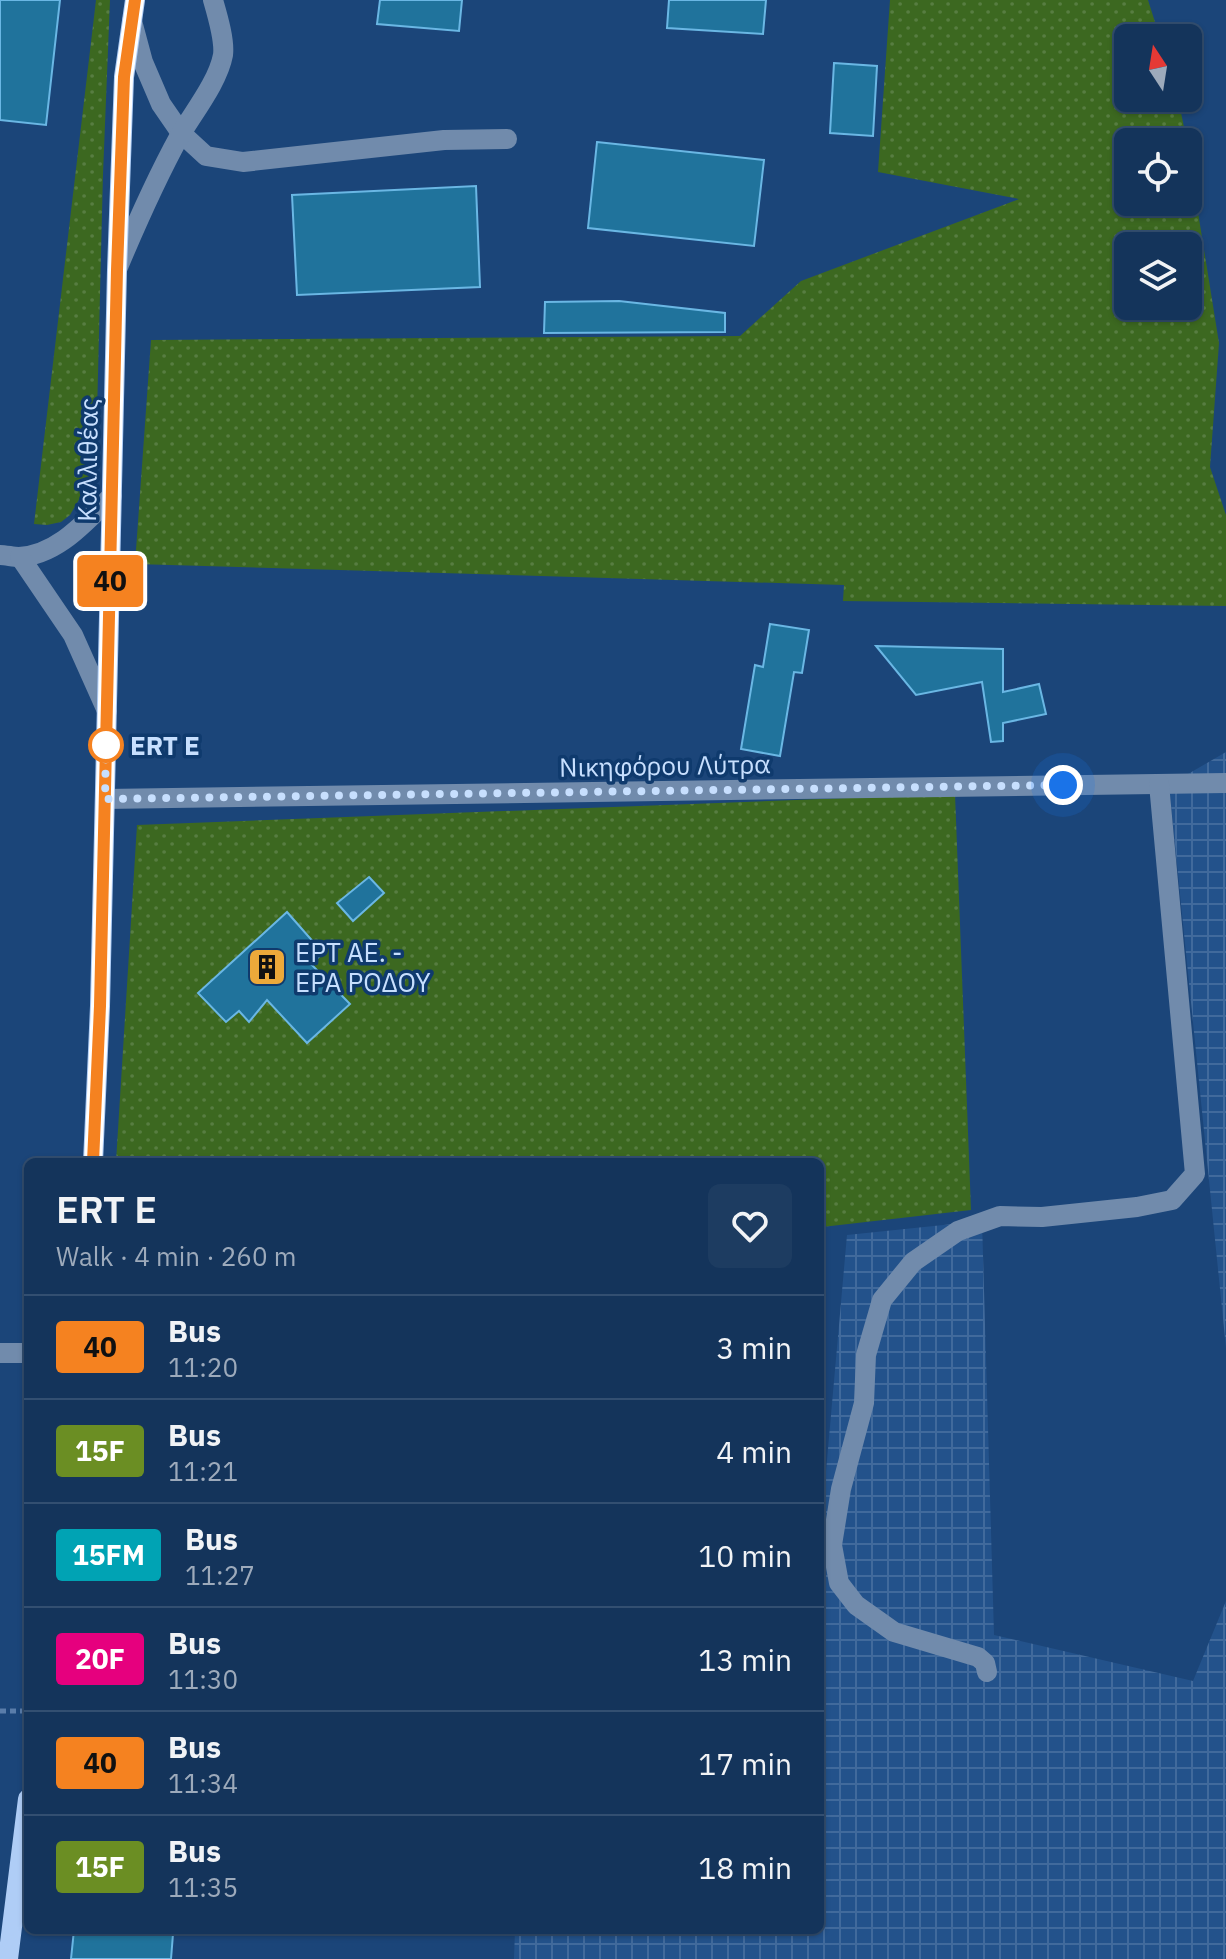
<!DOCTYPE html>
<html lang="en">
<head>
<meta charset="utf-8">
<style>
	body { margin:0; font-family:"IBM Plex Sans",sans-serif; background:#1d3c61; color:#f1f3f6; height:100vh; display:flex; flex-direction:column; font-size:30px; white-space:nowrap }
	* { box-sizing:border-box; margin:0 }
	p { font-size:26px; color:#9daabb }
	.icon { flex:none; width:44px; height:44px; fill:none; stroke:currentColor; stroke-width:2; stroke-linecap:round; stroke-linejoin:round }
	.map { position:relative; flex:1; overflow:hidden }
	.details { position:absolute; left:24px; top:1158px; width:800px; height:776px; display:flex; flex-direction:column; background:#14345b; border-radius:12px; box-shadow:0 2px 6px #0004,0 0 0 2px #334f71 }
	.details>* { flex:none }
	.badge { padding:0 16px; border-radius:6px; font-size:28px; line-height:52px }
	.needle { width:52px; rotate:348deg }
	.tools { position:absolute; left:1114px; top:24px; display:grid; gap:16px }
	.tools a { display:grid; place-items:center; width:88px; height:88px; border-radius:12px; background:#14345b; box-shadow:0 2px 6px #0004,0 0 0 2px #334f71; font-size:40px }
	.you { position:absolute; width:40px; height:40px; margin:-20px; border:6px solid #fff; border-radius:50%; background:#1a73e8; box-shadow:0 0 0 12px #1a73e833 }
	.map>.badge { position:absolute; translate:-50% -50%; box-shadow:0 0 0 4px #fff }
	.round { display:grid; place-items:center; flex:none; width:84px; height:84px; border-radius:12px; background:#1d3c61 }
	.head { display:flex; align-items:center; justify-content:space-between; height:136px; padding:0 32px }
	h1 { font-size:38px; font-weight:600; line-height:60px }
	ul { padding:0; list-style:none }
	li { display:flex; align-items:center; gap:24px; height:104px; padding:0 32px; border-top:2px solid #334f71 }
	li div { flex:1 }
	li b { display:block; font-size:30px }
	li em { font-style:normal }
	li .badge { min-width:88px; font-weight:700; text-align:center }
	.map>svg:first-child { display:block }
</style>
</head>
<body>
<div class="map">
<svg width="1226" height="1959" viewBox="0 0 1226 1959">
	<defs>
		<pattern id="industrial-grid" width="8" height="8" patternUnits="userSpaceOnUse" patternTransform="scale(2)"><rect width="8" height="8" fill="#23528b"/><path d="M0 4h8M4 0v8" fill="none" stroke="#416a9c"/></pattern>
		<pattern id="grass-dots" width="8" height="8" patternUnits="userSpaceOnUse" patternTransform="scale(2)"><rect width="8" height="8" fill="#3c6820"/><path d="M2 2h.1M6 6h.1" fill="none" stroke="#577d41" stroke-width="1.8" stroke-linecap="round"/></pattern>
	</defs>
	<rect width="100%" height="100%" fill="#1b4579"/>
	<g fill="url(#industrial-grid)">
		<path d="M1226,752V1348L1169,785Z"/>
		<path d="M982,1221L994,1635L1193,1681L1226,1601V1959H514L515,1930H820V1539L847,1235Z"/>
	</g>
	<g fill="url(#grass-dots)" fill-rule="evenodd">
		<path d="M96,0H110L103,174L96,454L91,479L70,515L61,522L47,525L34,524Z"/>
		<path d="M890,0H1148L1160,38H1128V98H1178L1187,142H1128V202H1188V150L1219,343L1210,467L1226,515V606L843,601L844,585L135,564L151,340L740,336L801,281L1019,199L878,172ZM1128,246H1188V306H1128Z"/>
		<path d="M955,794L971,1210L822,1227L820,1277V1162H116L137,825Z"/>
	</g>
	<g fill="#20739c" stroke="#6ab7e4" stroke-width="2">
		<path d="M0,0H60L46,125L0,120Z"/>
		<path d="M380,0H462L459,31L377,24Z"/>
		<path d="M669,0H766L763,34L667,28Z"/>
		<path d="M834,63L877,66L873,136L830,133Z"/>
		<path d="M597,142L764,160L754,246L588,228Z"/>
		<path d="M476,186L480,287L297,295L292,195Z"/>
		<path d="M619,301L725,313V332L544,333L545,302Z"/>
		<path d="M770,624L809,630L802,673L794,672L780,756L741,749L755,665L763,667Z"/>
		<path d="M876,646L1003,649V692L1039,684L1046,714L1003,723V741L991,742L982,682L916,695Z"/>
		<path d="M369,877L384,893L353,921L337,903Z"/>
		<path d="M287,912L323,953L311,964L350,1004L307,1043L267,1000L249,1022L239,1011L226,1022L198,993Z"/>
		<path d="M74,1930H127L173,1934L171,1959H71Z"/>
	</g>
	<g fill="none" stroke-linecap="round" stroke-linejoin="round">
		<path stroke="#5a7daa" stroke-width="5" stroke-dasharray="6 4" stroke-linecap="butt" d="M0,1711H28"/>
		<g stroke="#718bac" stroke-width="20">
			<path d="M132,21L143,62L161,104L181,133L206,156L243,162L444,140L507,139"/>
			<path d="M118,267C137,222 156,179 179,137C193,113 218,82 223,55C225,40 217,14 213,0"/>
			<path d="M0,555C6,555 13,557 19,557C58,555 86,521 112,496"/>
			<path d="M20,557L73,635L107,711"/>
			<path d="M105,799L1226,783"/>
			<path d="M0,1353H28"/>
			<path d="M987,1672L985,1663L978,1657L894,1632L856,1605L839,1583L832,1545L841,1489L864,1403L866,1355L882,1300L913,1262L958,1231L1000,1216L1042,1217L1137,1207L1172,1200L1195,1174L1159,784"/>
		</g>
		<g stroke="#afcdf6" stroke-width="20">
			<path d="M93,1162L100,1006L117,270L124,77L135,0"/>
			<path d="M8,1959L28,1799"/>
		</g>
	</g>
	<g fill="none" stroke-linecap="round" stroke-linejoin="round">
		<defs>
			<path id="line" d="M93,1162L100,1006L117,270L124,77L135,0"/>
		</defs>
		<use href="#line" stroke="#fff" stroke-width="18"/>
		<use href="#line" stroke="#f58220" stroke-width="12"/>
		<path stroke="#c7dffe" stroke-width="8" stroke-dasharray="0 14.4" d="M106,745L105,799L1063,785"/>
	</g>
	<defs>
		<symbol id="building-square" viewBox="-11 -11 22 22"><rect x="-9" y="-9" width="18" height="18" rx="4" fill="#eca93a" stroke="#0f3a6d"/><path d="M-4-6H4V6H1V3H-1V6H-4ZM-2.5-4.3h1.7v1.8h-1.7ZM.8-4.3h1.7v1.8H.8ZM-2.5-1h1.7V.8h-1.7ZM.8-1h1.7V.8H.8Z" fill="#111"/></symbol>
	</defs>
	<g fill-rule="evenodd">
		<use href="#building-square" x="245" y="945" width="44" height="44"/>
	</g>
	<circle fill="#fff" stroke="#f58220" stroke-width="4" cx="106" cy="745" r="16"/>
	<g text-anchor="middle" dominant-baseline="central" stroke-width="7" stroke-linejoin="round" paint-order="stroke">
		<g font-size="26" fill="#c7dffe" stroke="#0f3a6d">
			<text transform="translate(87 460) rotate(-89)">Καλλιθέας</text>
			<text transform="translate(665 765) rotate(-1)">Νικηφόρου Λύτρα</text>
		</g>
		<g font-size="26" font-weight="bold" fill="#c7dffe" stroke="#0f3a6d" text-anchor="start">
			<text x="130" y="745">ERT E</text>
		</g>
		<g font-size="26" fill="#c7dffe" stroke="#0f3a6d" text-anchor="start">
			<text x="295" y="952">ΕΡΤ ΑΕ. -<tspan x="295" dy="30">ΕΡΑ ΡΟΔΟΥ</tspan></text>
		</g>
	</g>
</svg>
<div class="tools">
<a><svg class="needle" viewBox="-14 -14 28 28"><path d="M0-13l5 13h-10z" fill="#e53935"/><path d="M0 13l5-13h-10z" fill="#9daabb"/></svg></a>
<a><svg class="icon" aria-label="locate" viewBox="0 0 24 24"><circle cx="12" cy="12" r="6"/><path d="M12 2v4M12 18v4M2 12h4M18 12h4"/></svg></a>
<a><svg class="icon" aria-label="layers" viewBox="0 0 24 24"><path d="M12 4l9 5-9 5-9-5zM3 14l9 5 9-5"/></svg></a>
</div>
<div class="you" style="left:1063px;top:785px"></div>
<b class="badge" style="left:110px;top:581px;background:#f58220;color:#111">40</b>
<section class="details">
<div class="head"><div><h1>ERT E</h1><p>Walk · 4 min · 260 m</p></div><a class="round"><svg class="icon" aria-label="heart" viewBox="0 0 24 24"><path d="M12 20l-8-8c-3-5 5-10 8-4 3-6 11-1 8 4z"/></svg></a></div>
<ul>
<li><span class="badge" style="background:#f58220;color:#111">40</span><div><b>Bus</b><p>11:20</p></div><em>3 min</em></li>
<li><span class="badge" style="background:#6b8e23;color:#fff">15F</span><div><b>Bus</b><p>11:21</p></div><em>4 min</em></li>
<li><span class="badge" style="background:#00a3b4;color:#fff">15FM</span><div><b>Bus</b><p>11:27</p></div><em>10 min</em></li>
<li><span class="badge" style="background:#e6007e;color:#fff">20F</span><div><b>Bus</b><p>11:30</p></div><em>13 min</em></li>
<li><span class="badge" style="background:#f58220;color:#111">40</span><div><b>Bus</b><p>11:34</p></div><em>17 min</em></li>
<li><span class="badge" style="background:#6b8e23;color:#fff">15F</span><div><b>Bus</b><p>11:35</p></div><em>18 min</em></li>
</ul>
</section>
</div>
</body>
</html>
